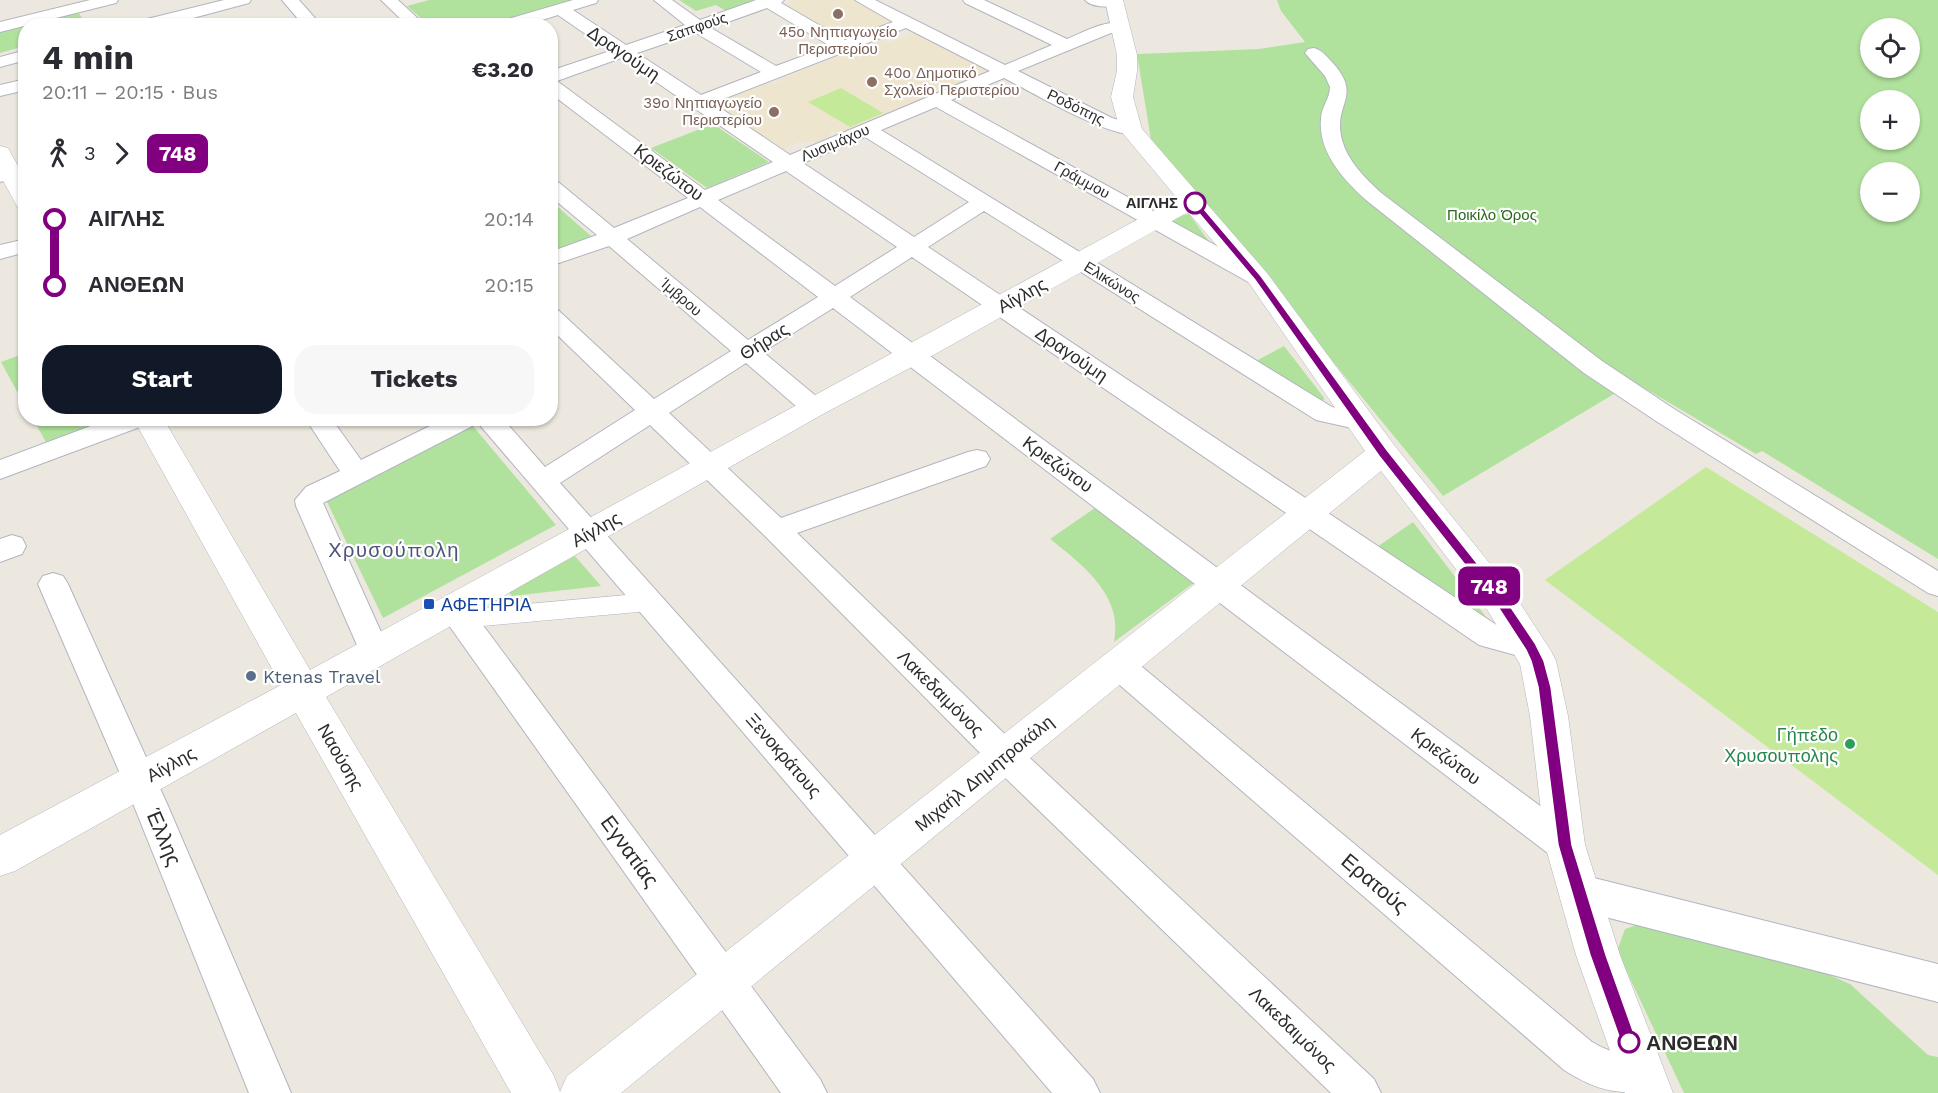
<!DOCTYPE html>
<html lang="en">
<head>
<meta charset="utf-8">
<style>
	body { margin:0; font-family:"Work Sans",sans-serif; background:#f7f7f7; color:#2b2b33; height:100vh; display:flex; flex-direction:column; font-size:22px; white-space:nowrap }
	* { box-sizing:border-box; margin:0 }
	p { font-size:20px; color:#7c7c81 }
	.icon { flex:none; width:33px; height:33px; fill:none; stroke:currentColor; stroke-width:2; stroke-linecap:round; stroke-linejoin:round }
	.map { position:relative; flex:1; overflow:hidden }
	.side { position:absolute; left:18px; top:18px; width:540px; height:408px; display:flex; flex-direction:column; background:#fff; border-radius:24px; box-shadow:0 2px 4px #0004 }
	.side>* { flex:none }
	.badge { padding:0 12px; border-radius:9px; font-size:21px; line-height:39px }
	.tools { position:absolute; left:1860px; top:18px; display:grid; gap:12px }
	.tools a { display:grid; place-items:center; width:60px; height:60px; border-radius:50%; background:#fff; box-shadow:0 2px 4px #0004; font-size:30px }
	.map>.badge { position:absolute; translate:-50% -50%; box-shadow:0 0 0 3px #fff }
	.legs { display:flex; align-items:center; gap:9px; height:66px; padding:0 24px; font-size:20px }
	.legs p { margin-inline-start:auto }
	.headline { display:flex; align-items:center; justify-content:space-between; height:102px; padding:0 24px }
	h1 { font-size:33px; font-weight:700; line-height:45px }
	.cta { display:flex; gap:12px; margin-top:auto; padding:12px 24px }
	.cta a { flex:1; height:69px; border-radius:24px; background:#111827; color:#fff; font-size:24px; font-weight:700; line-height:69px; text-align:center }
	.cta a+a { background:#f7f7f7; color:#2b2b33 }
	ul { padding:0 24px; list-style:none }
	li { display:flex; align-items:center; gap:21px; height:66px; font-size:22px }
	li i { display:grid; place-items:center; width:9px; height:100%; margin:0 8px; background:currentColor }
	li i::after { content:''; width:15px; height:15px; margin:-8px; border:4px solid; border-radius:50%; background:#fff }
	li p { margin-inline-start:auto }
	li:first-child i { background:linear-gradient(#0000 50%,currentColor 0) }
	li:last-child i { background:linear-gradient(currentColor 50%,#0000 0) }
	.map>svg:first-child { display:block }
</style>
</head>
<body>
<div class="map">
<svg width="1938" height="1093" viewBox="0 0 1938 1093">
	<rect width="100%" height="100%" fill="#ede8df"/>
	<g fill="#eee5cf">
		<path d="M795,0H852L896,23L856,38L848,34L839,38L780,5Z"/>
		<path d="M913,33L989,71L845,132L831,131L829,139L822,142H799L784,149L715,104L766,83H780L781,81H775L880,39L889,43Z"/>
	</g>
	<g fill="#b1e29d" fill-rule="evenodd">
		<path d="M429,0H572L487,26L429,25L407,6Z"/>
		<path d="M679,0H757L726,11L716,5L696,11Z"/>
		<path d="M1277,0H1938V559L1762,451L1756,454L1634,382L1443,496L1151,140L1137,54L1259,49L1305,42L1281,11ZM1870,28H1910V68H1870ZM1870,100H1910V140H1870ZM1870,172H1910V212H1870Z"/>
		<path d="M77,11L87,25L26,26L25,46L0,53V30Z"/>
		<path d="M713,124L769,162L707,188L651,148Z"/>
		<path d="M551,201L591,236L551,252Z"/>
		<path d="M1189,214L1211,244L1170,222L1182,215Z"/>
		<path d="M1284,346L1325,399L1322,400L1317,398L1254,362Z"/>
		<path d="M25,353H26L25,406L1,362Z"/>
		<path d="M33,419H114L47,444Z"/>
		<path d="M473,426L556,525L383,618L326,500Z"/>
		<path d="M1095,508L1195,582L1114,642C1124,596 1082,564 1050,539Z"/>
		<path d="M1413,522L1486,617L1377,547Z"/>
		<path d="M575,556L601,586L512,596L509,592Z"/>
		<path d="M1643,923L1811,967L1850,984L1928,1055L1938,1057V1093H1684L1617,951L1625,929Z"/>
	</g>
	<g fill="#c3e999">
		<path d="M841,88L883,113L850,127L808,102Z"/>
		<path d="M1706,467L1938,612V875L1545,580Z"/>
	</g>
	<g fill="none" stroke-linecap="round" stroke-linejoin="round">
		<defs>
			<path id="pedestrian" d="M649,593L657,596L660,602L657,608L649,611L461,628L453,625L450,619L453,613L461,610Z"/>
			<g id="minor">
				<path d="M90,0H118L116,3L0,32V22Z"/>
				<path d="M224,0H251L249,3L163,26H133L135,22Z"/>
				<path d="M282,0H299L322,26H304Z"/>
				<path d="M381,0H398L426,26H408Z"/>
				<path d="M573,0H598L596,3L573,10L626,45L685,25L654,0H672L700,20L756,0H784L781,3L845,40L893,22L855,0H875L1005,65L1052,45L965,3L963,0H984L1067,39C1084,32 1107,19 1126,23L1128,27L1126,31L1111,33L1018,71L1112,118L1138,126L1140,130L1138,134C1112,140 1030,91 1004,78L951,100L1266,273L1269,278L1266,283L1258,285L1250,283L936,107L881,130L1332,407L1370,415L1374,421L1370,427L1361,430L1316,420L984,211L928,247L1498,626L1541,637L1545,646L1541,655L1530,659L1479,645L912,257L850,297L1577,833L1583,845L1577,857L1565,862L1553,857L833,308L763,352L822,401L826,407L822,413L813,415L804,413L746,363L669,413L781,518L968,452L977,450L986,452L990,459L986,466L797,533L1017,746L1374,1079L1381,1093H1331L993,766L766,537L650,425L560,483L1093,1079L1100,1093H1052L478,423L323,503L390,652L386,661L375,665L364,661L296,506L295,500L306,487L340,471L305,418H331L361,460L446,418H502L545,467L635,410L550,328V308L558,310L654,399L731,351L609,246L550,266V252L597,235L550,196V179L557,181L614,228L688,198L550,93V71L610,51L558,15L523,26H496L498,22ZM767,8L830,46L776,66L711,28ZM906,28L990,71L790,155L713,103ZM696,33L761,72L701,95L637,53ZM621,58L773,162L705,190L557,81ZM865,137L969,202L914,237L803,163ZM786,171L897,247L835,286L718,200ZM700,207L818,297L748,340L627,239Z"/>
				<path d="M1085,0H1121L1122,1C1115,9 1092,8 1085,0Z"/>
				<path d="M1314,48C1322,50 1326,56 1332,62C1364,97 1332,103 1342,140C1348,161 1364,177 1380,192L1602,361L1674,409L1938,571V596L1928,593L1656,421L1584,373L1366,200C1343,179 1318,152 1321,119C1321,107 1330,99 1330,87L1325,76L1305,53L1308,49Z"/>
				<path d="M26,50V60L0,67V57Z"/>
				<path d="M26,79V90L0,96V85Z"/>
				<path d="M26,163V175L0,182V170Z"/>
				<path d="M26,239V252L0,259V245Z"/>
				<path d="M112,418H151L148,424L0,479V460Z"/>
				<path d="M12,535L22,538L26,546L22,554L0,562V539Z"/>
				<path d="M53,573L63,576L68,584L168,806L291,1093H249L134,806L38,584L43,576Z"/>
				<path d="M454,597L465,601L820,1079L827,1093H781L443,617L439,609L443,601Z"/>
				<path d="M1118,652L1129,656L1592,1042C1612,1055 1636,1056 1658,1066L1664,1080L1659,1093C1617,1093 1600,1093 1564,1070L1107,674L1102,665L1107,656Z"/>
				<path d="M1578,874L1938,964V1002L1578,910L1565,904L1560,892L1565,880Z"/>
			</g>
			<g id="tertiary">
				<path d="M1105,0H1123L1137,55V71L1133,97L1142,129L1267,273L1394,445L1512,591L1551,651L1556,661L1568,716L1585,845L1620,955L1673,1093H1625L1576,955L1545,845L1530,716L1520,664L1488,611L1381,471L621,1093H511L296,713L15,871L0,876V835L281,685L133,418H163L310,670L1177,198L1120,130L1111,97L1117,71V55ZM1188,212L1249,283L1365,451L567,1076L560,1092L554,1076L326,697L823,414L921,362Z"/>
				<path d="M0,146L8,148L26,180V210L18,208L0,175Z"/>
			</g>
		</defs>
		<use href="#pedestrian" stroke="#b2b4bf" stroke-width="1"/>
		<use href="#minor" stroke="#b2b4bf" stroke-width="2"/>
		<use href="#tertiary" stroke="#b2b4bf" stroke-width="1"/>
		<use href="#pedestrian" fill="#fff" fill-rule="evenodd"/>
		<use href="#minor" fill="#fff" fill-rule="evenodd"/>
		<use href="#tertiary" fill="#fff" fill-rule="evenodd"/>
	</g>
	<path fill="#800080" stroke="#fff" stroke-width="1.5" d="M1192,202H1198L1261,276L1387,450L1504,597L1535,643L1544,661L1551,687L1572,845L1606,955L1637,1042L1635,1048L1629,1051L1623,1048L1621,1042L1590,955L1558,845L1538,687L1531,661L1526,650L1496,604L1379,456L1255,280L1192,205Z"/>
	<g fill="#8d6e63" stroke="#fff" stroke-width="2">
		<circle cx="838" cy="14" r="6"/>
		<circle cx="872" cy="82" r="6"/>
		<circle cx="774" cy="112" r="6"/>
	</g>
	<g fill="#fff" stroke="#800080" stroke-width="3">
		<circle cx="1195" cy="203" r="10"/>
		<circle cx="1629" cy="1042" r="10"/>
	</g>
	<rect fill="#1a4fb4" stroke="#fff" stroke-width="2" x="423" y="598" width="12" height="12" rx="3"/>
	<circle fill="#5c6f8a" stroke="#fff" stroke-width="2" cx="251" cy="676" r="6"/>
	<circle fill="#2e9e5b" stroke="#fff" stroke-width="2" cx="1850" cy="744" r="6"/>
	<g text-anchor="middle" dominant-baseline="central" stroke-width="4.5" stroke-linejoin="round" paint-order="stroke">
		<g font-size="15" fill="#2c2c2c" stroke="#fff">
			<text transform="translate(697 27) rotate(-19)">Σαπφούς</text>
			<text transform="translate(1076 107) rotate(26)">Ροδόπης</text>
			<text transform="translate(835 143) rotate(-23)">Λυσιμάχου</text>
			<text transform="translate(1082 180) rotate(29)">Γράμμου</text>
			<text transform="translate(1112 282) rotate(32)">Ελικώνος</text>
			<text transform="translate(681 297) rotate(41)">Ίμβρου</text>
		</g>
		<g font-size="15" fill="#785e54" stroke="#fff">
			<text x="838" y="32">45ο Νηπιαγωγείο<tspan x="838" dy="17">Περιστερίου</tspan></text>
			<text x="884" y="73" text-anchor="start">40ο Δημοτικό<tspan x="884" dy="17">Σχολείο Περιστερίου</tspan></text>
			<text x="762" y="103" text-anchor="end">39ο Νηπιαγωγείο<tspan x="762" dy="17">Περιστερίου</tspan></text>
		</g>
		<g font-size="15" font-weight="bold" fill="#2c2c2c" stroke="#fff" text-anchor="end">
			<text x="1178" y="203">ΑΙΓΛΗΣ</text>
		</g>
		<g font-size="15" fill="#29681d" stroke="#fff">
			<text x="1492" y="215">Ποικίλο Όρος</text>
		</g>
		<g font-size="18" fill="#2c2c2c" stroke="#fff">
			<text transform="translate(624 53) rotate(34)">Δραγούμη</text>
			<text transform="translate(669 172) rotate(37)">Κριεζώτου</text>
			<text transform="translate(1022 295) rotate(-29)">Αίγλης</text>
			<text transform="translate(764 341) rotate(-32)">Θήρας</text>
			<text transform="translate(1072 354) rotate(34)">Δραγούμη</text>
			<text transform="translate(1058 464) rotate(36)">Κριεζώτου</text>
			<text transform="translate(596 529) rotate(-29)">Αίγλης</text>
			<text transform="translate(941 693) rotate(45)">Λακεδαιμόνος</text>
			<text transform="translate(784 755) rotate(49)">Ξενοκράτους</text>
			<text transform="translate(1446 756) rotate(37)">Κριεζώτου</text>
			<text transform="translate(341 757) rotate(60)">Ναούσης</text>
			<text transform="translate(171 764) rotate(-29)">Αίγλης</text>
			<text transform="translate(984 773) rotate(-39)">Μιχαήλ Δημητροκάλη</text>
			<text transform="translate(1293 1029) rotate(44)">Λακεδαιμόνος</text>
		</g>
		<g font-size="18" fill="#164399" stroke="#fff" text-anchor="start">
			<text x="441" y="604">ΑΦΕΤΗΡΙΑ</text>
		</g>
		<g font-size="18" fill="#4e5e75" stroke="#fff" text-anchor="start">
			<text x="263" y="676">Ktenas Travel</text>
		</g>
		<g font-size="18" fill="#27864d" stroke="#fff" text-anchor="end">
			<text x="1838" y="734">Γήπεδο<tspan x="1838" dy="21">Χρυσουπολης</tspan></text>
		</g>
		<g font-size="20" letter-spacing="1.5" fill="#4d537c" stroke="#fff">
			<text x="394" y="550">Χρυσούπολη</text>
		</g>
		<g font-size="21" fill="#2c2c2c" stroke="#fff">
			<text transform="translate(164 837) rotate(67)">Έλλης</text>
			<text transform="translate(630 851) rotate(54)">Εγνατίας</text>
			<text transform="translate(1375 883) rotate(40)">Ερατούς</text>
		</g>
		<g font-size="21" font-weight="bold" fill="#2c2c2c" stroke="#fff" text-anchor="start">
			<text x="1646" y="1042">ΑΝΘΕΩΝ</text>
		</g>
	</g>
</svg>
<div class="tools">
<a><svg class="icon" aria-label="locate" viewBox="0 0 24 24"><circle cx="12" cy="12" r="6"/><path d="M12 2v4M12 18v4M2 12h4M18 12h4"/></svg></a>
<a>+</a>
<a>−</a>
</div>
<b class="badge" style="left:1489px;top:586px;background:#800080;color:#fff">748</b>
<section class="side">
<div class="headline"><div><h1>4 min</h1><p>20:11 – 20:15 · Bus</p></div><b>€3.20</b></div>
<div class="legs"><svg class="icon" aria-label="walk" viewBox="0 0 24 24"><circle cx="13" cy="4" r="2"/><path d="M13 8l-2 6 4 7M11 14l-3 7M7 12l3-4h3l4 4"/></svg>3<svg class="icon" aria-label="forward" viewBox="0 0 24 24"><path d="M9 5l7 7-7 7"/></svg><b class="badge" style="background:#800080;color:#fff">748</b></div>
<ul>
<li><i style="color:#800080"></i><b>ΑΙΓΛΗΣ</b><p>20:14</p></li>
<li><i style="color:#800080"></i><b>ΑΝΘΕΩΝ</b><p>20:15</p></li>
</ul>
<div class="cta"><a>Start</a><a>Tickets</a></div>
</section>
</div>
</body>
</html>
